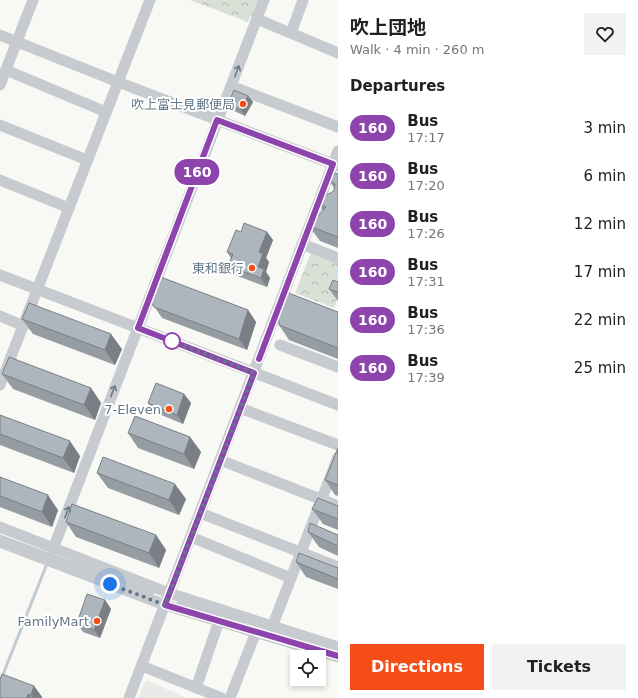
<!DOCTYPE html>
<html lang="en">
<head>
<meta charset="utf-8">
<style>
	body { margin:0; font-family:"DejaVu Sans","Noto Sans JP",sans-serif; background:#f2f2f2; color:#202124; height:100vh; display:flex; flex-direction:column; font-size:15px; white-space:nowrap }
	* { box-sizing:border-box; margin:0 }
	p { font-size:13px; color:#757577 }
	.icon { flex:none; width:22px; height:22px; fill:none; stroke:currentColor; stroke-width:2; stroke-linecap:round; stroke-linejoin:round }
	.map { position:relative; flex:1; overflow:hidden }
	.side { display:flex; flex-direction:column; background:#fff; width:300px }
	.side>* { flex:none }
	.badge { padding:0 8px; border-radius:13px; font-size:14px; line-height:26px }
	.buttons { position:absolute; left:290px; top:650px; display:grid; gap:8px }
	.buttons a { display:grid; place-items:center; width:36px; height:36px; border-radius:0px; background:#fff; box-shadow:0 2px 6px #0003; font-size:20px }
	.you { position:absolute; width:20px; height:20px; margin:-10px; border:3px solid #fff; border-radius:50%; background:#1a73e8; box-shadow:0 0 0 6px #1a73e833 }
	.map>.badge { position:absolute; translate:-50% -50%; box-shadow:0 0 0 2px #fff }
	h2 { padding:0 12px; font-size:15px; line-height:36px }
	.round { display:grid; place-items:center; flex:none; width:42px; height:42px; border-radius:0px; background:#f2f2f2 }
	.head { display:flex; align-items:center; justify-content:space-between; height:68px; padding:0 12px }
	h1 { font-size:19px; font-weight:700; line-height:30px }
	.button { display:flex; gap:8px; margin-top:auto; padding:8px 12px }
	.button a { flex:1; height:46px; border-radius:0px; background:#f44d18; color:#fff; font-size:16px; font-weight:700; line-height:46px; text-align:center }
	.button a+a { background:#f2f2f2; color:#202124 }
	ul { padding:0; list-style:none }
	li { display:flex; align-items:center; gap:12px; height:48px; padding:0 12px }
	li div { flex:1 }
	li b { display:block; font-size:15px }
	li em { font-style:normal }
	li .badge { min-width:44px; font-weight:700; text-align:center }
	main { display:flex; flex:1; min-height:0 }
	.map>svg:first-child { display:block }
</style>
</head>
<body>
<main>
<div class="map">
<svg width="338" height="698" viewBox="0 0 338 698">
	<defs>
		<pattern id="park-crowns" width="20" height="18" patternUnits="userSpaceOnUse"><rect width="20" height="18" fill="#d9e0d5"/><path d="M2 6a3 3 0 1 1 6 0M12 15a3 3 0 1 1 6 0" fill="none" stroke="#b4bab3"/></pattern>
	</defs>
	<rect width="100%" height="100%" fill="#f8f8f4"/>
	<path fill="#e9eae8" d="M146,680L187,698H138Z"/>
	<g fill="url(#park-crowns)">
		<path d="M190,0H259L252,17L250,16L248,22Z"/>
		<path d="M312,250L338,260V297L334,308L295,293Z"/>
	</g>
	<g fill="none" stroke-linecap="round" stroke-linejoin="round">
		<g stroke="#c0cbd1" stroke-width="3">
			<path d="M0,536L153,593"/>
			<path d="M178,603L243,622"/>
			<path d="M0,682L52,551"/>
		</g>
		<g stroke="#c7cbcf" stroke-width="11">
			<path d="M257,19L338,53"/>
			<path d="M291,33L303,0"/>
			<path d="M0,35L118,82L338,166"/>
			<path d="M6,70L106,112"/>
			<path d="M0,85L33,0"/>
			<path d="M231,86L338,127"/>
			<path d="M0,125L87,160"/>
			<path d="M0,180L69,208"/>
			<path d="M302,244L338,258"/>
			<path d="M0,275L338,405"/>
			<path d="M0,316L24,326"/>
			<path d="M280,345L338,367"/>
			<path d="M0,385L150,0"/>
			<path d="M240,408L338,445"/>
			<path d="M220,460L338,506"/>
			<path d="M200,513L338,567"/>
			<path d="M0,527L169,593L338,647"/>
			<path d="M191,537L291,578"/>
			<path d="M0,542L165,605L338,657"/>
			<path d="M53,549L264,0"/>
			<path d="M272,627L338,457"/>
			<path d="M142,666L222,698"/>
			<path d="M196,688L219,621"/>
			<path d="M129,698L338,151"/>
			<path d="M230,698L256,632"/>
		</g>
	</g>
	<g fill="#959da3">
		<path d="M248,96L253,102L245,116L232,110L228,104Z"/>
		<path d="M338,174V248L320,241L309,226L323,211L318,204L334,190V188L329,180Z"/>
		<path d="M241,232H267L273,240L266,258L269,262L266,272L270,278L267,287L235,275L228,266L231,258L227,252Z"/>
		<path d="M338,282V301L329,289Z"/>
		<path d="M147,296L248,310L256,322L247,350L162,318Z"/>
		<path d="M338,312V359L289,340L279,325Z"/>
		<path d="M22,319L122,349L115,365L33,334Z"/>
		<path d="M2,374L91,388L101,403L95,420L13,389Z"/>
		<path d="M184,394L191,403L183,424L154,412L148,403Z"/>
		<path d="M0,415L80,456L74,473L0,445Z"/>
		<path d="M128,433L190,437L201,452L194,469L138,448Z"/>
		<path d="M338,448V496L335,495L325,480Z"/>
		<path d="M97,473L186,499L179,515L108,488Z"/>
		<path d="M0,477L58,510L52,527L0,507Z"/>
		<path d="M338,506V530L323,524L312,509Z"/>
		<path d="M66,522L156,535L166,550L159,568L76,537Z"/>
		<path d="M308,532L338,535V556L319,547Z"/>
		<path d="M296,562L338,568V589L306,577Z"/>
		<path d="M105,600L111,609L100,638L83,632L77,623Z"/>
		<path d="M34,686L42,697V698H0Z"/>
	</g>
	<g fill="#797f84">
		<path d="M248,96L253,102L245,116L241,110Z"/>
		<path d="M267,232L273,240L266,258L269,262L266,272L270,278L267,287L261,278L258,267L259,252Z"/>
		<path d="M248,310L256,322L247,350L239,339Z"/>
		<path d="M111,334L122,349L115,365L105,350Z"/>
		<path d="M91,388L101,403L95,420L84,405Z"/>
		<path d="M184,394L191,403L183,424L177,415Z"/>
		<path d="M190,437L201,452L194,469L184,454Z"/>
		<path d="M70,441L80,456L74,473L63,458Z"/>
		<path d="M175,484L186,499L179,515L169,500Z"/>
		<path d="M48,495L58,510L52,527L42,512Z"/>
		<path d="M156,535L166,550L159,568L149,553Z"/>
		<path d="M105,600L111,609L100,638L94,630Z"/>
		<path d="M34,686L42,697V698H33L31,695Z"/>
		<path d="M28,694L31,698H27Z"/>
	</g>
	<g fill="#adb6bd" stroke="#797f84">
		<path d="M234,90L248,96L241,110L228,104Z"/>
		<path d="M335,173L338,174V237L309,226L326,207L318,204L327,194L331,193L334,190L335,184L329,180Z"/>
		<path d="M244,223L267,232L259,252L263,254L258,267L264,269L261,278L228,266L233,254L227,252L236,230L241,232Z"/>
		<path d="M158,276L248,310L239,339L154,307L147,296Z"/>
		<path d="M333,280L338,282V292L329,289Z"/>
		<path d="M286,292L338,312V348L279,325L278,310Z"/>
		<path d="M29,303L111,334L105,350L22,319Z"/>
		<path d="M9,357L91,388L84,405L2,374Z"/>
		<path d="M156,383L184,394L177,415L148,403Z"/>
		<path d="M0,415L70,441L63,458L0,434Z"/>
		<path d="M135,416L190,437L184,454L128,433Z"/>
		<path d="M338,448V485L325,480Z"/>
		<path d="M103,457L175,484L169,500L97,473Z"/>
		<path d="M0,477L48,495L42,512L0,496Z"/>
		<path d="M318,498L338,506V519L312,509Z"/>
		<path d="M72,504L156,535L149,553L66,522Z"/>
		<path d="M310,523L338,535V546L308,532Z"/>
		<path d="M299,553L338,568V579L296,562Z"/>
		<path d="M87,594L105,600L94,630L77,623Z"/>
		<path d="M2,674L34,686L31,695L28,694L27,698H0V680Z"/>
	</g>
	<defs><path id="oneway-shaft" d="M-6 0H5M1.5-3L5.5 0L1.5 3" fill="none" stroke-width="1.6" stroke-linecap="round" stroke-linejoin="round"/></defs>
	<g stroke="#697c8c">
		<use href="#oneway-shaft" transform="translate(237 71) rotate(-69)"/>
		<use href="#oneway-shaft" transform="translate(113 391) rotate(-69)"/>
		<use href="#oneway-shaft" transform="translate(67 512) rotate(-69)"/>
	</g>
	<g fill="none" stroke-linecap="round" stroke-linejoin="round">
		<defs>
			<path id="line" d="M259,359L333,164L217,120L138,328L254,373L165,605L338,656"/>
		</defs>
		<use href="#line" stroke="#fff" stroke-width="9"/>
		<use href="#line" stroke="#8e44ad" stroke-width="6"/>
		<path stroke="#647889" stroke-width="4" stroke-dasharray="0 7.2" d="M110,584L165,605L254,373L167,339L172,341"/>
	</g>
	<g fill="#f44d18" stroke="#fff" stroke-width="1.5">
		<circle cx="243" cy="104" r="4"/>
		<circle cx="252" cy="268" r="4"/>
		<circle cx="169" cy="409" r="4"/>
		<circle cx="97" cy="621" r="4"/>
	</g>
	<circle fill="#fff" stroke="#8e44ad" stroke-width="2" cx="172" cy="341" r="8"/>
	<g text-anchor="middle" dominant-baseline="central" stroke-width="4" stroke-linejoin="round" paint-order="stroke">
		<g font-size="13" fill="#647889" stroke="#fff" text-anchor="end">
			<text x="235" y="104">吹上富士見郵便局</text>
			<text x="244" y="268">東和銀行</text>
			<text x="161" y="409">7-Eleven</text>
			<text x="89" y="621">FamilyMart</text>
		</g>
	</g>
</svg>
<div class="buttons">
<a><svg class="icon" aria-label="locate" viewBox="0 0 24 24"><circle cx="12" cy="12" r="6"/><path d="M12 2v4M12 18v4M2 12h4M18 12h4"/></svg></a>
</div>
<div class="you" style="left:110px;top:584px"></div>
<b class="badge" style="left:197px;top:172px;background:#8e44ad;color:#fff">160</b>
</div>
<section class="side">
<div class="head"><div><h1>吹上団地</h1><p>Walk · 4 min · 260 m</p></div><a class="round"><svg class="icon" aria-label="heart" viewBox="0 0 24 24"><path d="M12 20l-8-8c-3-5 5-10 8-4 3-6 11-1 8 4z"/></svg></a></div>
<h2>Departures</h2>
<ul>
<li><span class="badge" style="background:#8e44ad;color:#fff">160</span><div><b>Bus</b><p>17:17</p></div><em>3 min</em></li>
<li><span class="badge" style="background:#8e44ad;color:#fff">160</span><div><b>Bus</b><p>17:20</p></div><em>6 min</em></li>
<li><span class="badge" style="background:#8e44ad;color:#fff">160</span><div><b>Bus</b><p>17:26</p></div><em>12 min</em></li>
<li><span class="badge" style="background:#8e44ad;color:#fff">160</span><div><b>Bus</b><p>17:31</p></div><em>17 min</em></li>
<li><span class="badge" style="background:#8e44ad;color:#fff">160</span><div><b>Bus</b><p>17:36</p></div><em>22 min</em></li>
<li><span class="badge" style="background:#8e44ad;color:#fff">160</span><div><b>Bus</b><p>17:39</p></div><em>25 min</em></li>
</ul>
<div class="button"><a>Directions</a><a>Tickets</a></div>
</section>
</main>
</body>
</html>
